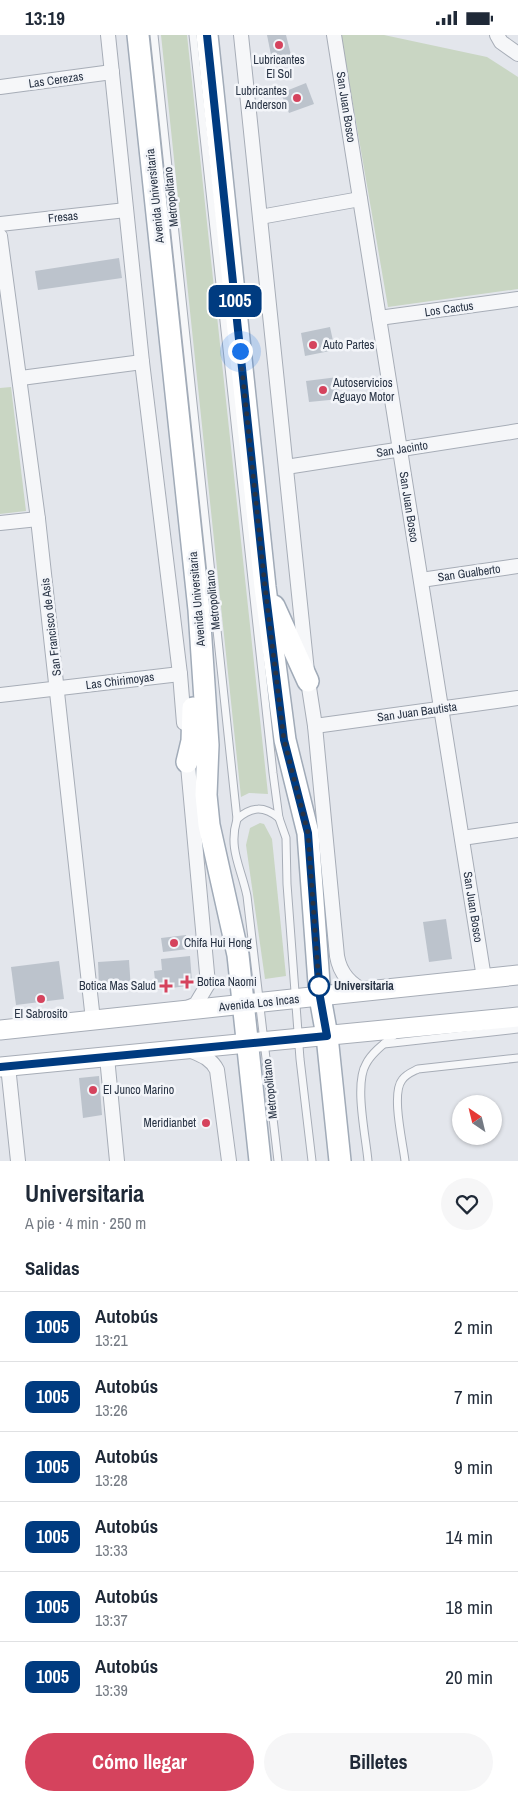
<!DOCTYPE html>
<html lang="es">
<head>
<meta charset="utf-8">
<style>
	body { margin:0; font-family:"Archivo Narrow",sans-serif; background:#f6f6f7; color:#1f2937; height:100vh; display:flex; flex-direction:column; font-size:19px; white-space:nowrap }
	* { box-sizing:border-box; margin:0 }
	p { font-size:16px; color:#747a83 }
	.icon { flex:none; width:28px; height:28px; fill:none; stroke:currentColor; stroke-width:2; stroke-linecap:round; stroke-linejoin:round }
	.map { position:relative; height:1126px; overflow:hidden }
	.side { display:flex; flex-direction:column; background:#fff; flex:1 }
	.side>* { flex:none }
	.badge { padding:0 10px; border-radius:8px; font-size:18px; line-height:32px }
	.needle { width:32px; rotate:325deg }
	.tools { position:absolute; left:452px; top:1060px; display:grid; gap:10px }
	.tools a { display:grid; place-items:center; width:50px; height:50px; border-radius:50%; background:#fff; box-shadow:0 1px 4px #0004; font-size:25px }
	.you { position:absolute; width:25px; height:25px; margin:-12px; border:4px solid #fff; border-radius:50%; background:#1a73e8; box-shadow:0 0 0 8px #1a73e833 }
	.map>.badge { position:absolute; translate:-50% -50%; box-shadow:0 0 0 2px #fff }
	h2 { padding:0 25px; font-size:19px; line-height:45px }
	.round { display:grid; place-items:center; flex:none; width:52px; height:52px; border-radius:26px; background:#f6f6f7 }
	.summary { display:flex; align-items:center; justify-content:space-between; height:85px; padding:0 25px }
	h1 { font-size:24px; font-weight:700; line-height:38px }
	.primary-button { display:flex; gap:10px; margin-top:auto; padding:10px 25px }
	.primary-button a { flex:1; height:58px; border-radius:30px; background:#d5435d; color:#fff; font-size:20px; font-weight:700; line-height:58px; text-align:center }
	.primary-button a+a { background:#f6f6f7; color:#1f2937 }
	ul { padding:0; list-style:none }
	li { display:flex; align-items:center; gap:15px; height:70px; padding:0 25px; border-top:1px solid #e0e1e3 }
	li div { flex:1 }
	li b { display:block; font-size:19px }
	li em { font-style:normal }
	li .badge { min-width:55px; font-weight:700; text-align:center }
	.status { display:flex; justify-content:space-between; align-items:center; height:35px; padding:0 25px; background:#fff; direction:ltr }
	.status svg { height:14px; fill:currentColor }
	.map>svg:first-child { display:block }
</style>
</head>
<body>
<div class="status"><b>13:19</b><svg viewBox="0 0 49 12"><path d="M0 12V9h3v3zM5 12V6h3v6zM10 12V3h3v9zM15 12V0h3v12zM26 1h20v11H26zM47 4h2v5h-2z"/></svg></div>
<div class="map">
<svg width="518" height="1126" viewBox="0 0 518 1126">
	<rect width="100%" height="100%" fill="#e3e6ec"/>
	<g fill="#c9d6c3">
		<path d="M161,0H187L268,759L249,758L241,762Z"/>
		<path d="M341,0H384L487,22L518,42V254L388,272Z"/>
		<path d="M11,352L26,476L0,479V353Z"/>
		<path d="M260,788L264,789L272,804L286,941L265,944L246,810L250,793Z"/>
	</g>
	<g fill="#bcc3cc">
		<path d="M267,0H286L291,20L272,25Z"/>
		<path d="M306,48L314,69L289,78L281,58Z"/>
		<path d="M119,223L122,243L38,255L35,236Z"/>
		<path d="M330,292L335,315L305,321L301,298Z"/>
		<path d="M338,342L340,364L309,367L306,346Z"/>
		<path d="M446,884L452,924L429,927L423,887Z"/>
		<path d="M186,900L188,914L163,917L161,903Z"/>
		<path d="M190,921L192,947L187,951L156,955L154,936L162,935L161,924Z"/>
		<path d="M129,925L131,955L106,957L99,952L98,927Z"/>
		<path d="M59,926L64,964L16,970L11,932Z"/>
		<path d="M99,1041L102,1080L83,1083L79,1043Z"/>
	</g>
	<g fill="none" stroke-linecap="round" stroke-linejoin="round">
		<defs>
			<g id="lane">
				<path d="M154,0L237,784C228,814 241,832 247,861L278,1126"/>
				<path d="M193,0L273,738L279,783L286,803L287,849L300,1024L312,1126"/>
				<path d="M237,784C252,771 264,771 279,783"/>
				<path d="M384,1009L518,994"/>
				<path d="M368,1126C366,1102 354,1049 366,1029C372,1017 386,1007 396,999"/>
				<path d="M405,1126C403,1108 391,1059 402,1045C406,1039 412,1037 418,1034L518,1023"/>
			</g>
			<g id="street">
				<path d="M108,0L142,327L180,639L184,688"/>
				<path d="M241,0L308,646L315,691L337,921C340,939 350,950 367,957"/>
				<path d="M334,0L484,943"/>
				<path d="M497,0L501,7L518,19"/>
				<path d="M0,52L112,37"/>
				<path d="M260,182L360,164"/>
				<path d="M0,189L126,175"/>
				<path d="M0,201L38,484L93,985"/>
				<path d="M379,283L518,264"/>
				<path d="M21,343L142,327"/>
				<path d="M286,432L518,396"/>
				<path d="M0,488L38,484"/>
				<path d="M421,545L518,531"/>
				<path d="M0,660L180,639"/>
				<path d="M315,691L518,663"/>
				<path d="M462,803L518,795"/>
				<path d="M185,974L196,969L208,949L187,720"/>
				<path d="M189,1015C201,1020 211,1023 217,1035L229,1126"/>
				<path d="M107,1022L117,1126"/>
				<path d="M8,1031L18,1126"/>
			</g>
			<g id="secondary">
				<path d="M0,995L518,940"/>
				<path d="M0,1032L518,982"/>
			</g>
			<g id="primary">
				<path d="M138,0L199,575L208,710L206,760L209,790L238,920L260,1126"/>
				<path d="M207,0L265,552L285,705L308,798L320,962L327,1001L340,1126"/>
				<path d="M274,571L308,646"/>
				<path d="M187,727L192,706L193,673"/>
			</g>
		</defs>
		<use href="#lane" stroke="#a7adb7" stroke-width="9"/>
		<use href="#street" stroke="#a7adb7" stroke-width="16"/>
		<use href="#secondary" stroke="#a7adb7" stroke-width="21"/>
		<use href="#primary" stroke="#a1abb8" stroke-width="24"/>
		<use href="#lane" stroke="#f6f7f9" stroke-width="7"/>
		<use href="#street" stroke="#f6f7f9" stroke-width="14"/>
		<use href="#secondary" stroke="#fff" stroke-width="19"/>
		<use href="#primary" stroke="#fff" stroke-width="21"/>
	</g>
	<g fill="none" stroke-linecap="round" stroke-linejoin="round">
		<defs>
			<path id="line" d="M0,1032L327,1001L320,962L308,798L284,705L265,552L207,0"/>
		</defs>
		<use href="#line" stroke="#fff" stroke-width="11"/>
		<use href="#line" stroke="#003b80" stroke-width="8"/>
		<path stroke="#293445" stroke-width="5" stroke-dasharray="0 9" d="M240,316L265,552L284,705L308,798L319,951"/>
	</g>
	<g fill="#d5435d" stroke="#f3f5f9" stroke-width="2">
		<circle cx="279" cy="10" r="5"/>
		<circle cx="297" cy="63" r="5"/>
		<circle cx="313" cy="310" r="5"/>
		<circle cx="323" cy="355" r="5"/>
		<circle cx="174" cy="908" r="5"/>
		<path d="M184.5 939.5h5v5h5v5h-5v5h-5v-5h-5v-5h5z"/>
		<path d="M163.5 943.5h5v5h5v5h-5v5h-5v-5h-5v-5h5z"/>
		<circle cx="41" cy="964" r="5"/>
		<circle cx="93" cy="1055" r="5"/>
		<circle cx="206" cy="1088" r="5"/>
	</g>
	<circle fill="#fff" stroke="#003b80" stroke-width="2.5" cx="319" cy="951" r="10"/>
	<g text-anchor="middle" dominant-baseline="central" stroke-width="5" stroke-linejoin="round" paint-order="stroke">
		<g font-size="12" fill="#293445" stroke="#f3f5f9" text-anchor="start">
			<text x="279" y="25" text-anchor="middle">Lubricantes<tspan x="279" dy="14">El Sol</tspan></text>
			<text x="287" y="56" text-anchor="end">Lubricantes<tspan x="287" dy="14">Anderson</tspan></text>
			<text x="323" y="310">Auto Partes</text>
			<text x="333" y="348">Autoservicios<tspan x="333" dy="14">Aguayo Motor</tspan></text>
			<text x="184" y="908">Chifa Hui Hong</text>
			<text x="197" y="947">Botica Naomi</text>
			<text x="156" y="951" text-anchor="end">Botica Mas Salud</text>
			<text x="41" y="979" text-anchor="middle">El Sabrosito</text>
			<text x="103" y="1055">El Junco Marino</text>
			<text x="196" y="1088" text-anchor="end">Meridianbet</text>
		</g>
		<g font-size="12" fill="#293445" stroke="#f3f5f9">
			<text transform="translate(56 45) rotate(-8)">Las Cerezas</text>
			<text transform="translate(346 72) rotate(81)">San Juan Bosco</text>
			<text transform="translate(155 161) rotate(-96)">Avenida Universitaria</text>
			<text transform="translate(171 162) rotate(-96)">Metropolitano</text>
			<text transform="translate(63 182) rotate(-6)">Fresas</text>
			<text transform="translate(449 274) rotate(-8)">Los Cactus</text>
			<text transform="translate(402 414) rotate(-9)">San Jacinto</text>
			<text transform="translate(409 472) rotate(81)">San Juan Bosco</text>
			<text transform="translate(469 538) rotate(-8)">San Gualberto</text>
			<text transform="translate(197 564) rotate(-95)">Avenida Universitaria</text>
			<text transform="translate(213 565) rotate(-96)">Metropolitano</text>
			<text transform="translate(51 592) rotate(-97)">San Francisco de Asis</text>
			<text transform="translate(120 646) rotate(-7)">Las Chirimoyas</text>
			<text transform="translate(417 677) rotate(-8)">San Juan Bautista</text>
			<text transform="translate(473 872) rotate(81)">San Juan Bosco</text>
			<text transform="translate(259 968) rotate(-6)">Avenida Los Incas</text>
			<text transform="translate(270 1054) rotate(-96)">Metropolitano</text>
		</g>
		<g font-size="12" font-weight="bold" fill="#293445" stroke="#f3f5f9" text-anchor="start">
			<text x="334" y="951">Universitaria</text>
		</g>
	</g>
</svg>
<div class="tools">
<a><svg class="needle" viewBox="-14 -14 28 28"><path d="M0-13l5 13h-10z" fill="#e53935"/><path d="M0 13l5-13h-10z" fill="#747a83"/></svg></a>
</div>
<div class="you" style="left:240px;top:316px"></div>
<b class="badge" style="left:235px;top:266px;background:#003b80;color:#fff">1005</b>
</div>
<section class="side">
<div class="summary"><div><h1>Universitaria</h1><p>A pie · 4 min · 250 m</p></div><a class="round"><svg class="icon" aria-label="heart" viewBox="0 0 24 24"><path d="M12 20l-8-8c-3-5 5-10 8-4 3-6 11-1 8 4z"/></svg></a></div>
<h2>Salidas</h2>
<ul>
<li><span class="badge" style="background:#003b80;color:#fff">1005</span><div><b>Autobús</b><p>13:21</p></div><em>2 min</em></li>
<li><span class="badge" style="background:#003b80;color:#fff">1005</span><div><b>Autobús</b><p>13:26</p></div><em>7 min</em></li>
<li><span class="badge" style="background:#003b80;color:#fff">1005</span><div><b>Autobús</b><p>13:28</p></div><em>9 min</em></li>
<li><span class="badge" style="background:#003b80;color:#fff">1005</span><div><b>Autobús</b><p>13:33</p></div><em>14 min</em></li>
<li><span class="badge" style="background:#003b80;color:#fff">1005</span><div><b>Autobús</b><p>13:37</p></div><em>18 min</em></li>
<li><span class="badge" style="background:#003b80;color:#fff">1005</span><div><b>Autobús</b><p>13:39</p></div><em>20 min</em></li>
</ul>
<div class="primary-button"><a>Cómo llegar</a><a>Billetes</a></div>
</section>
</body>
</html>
